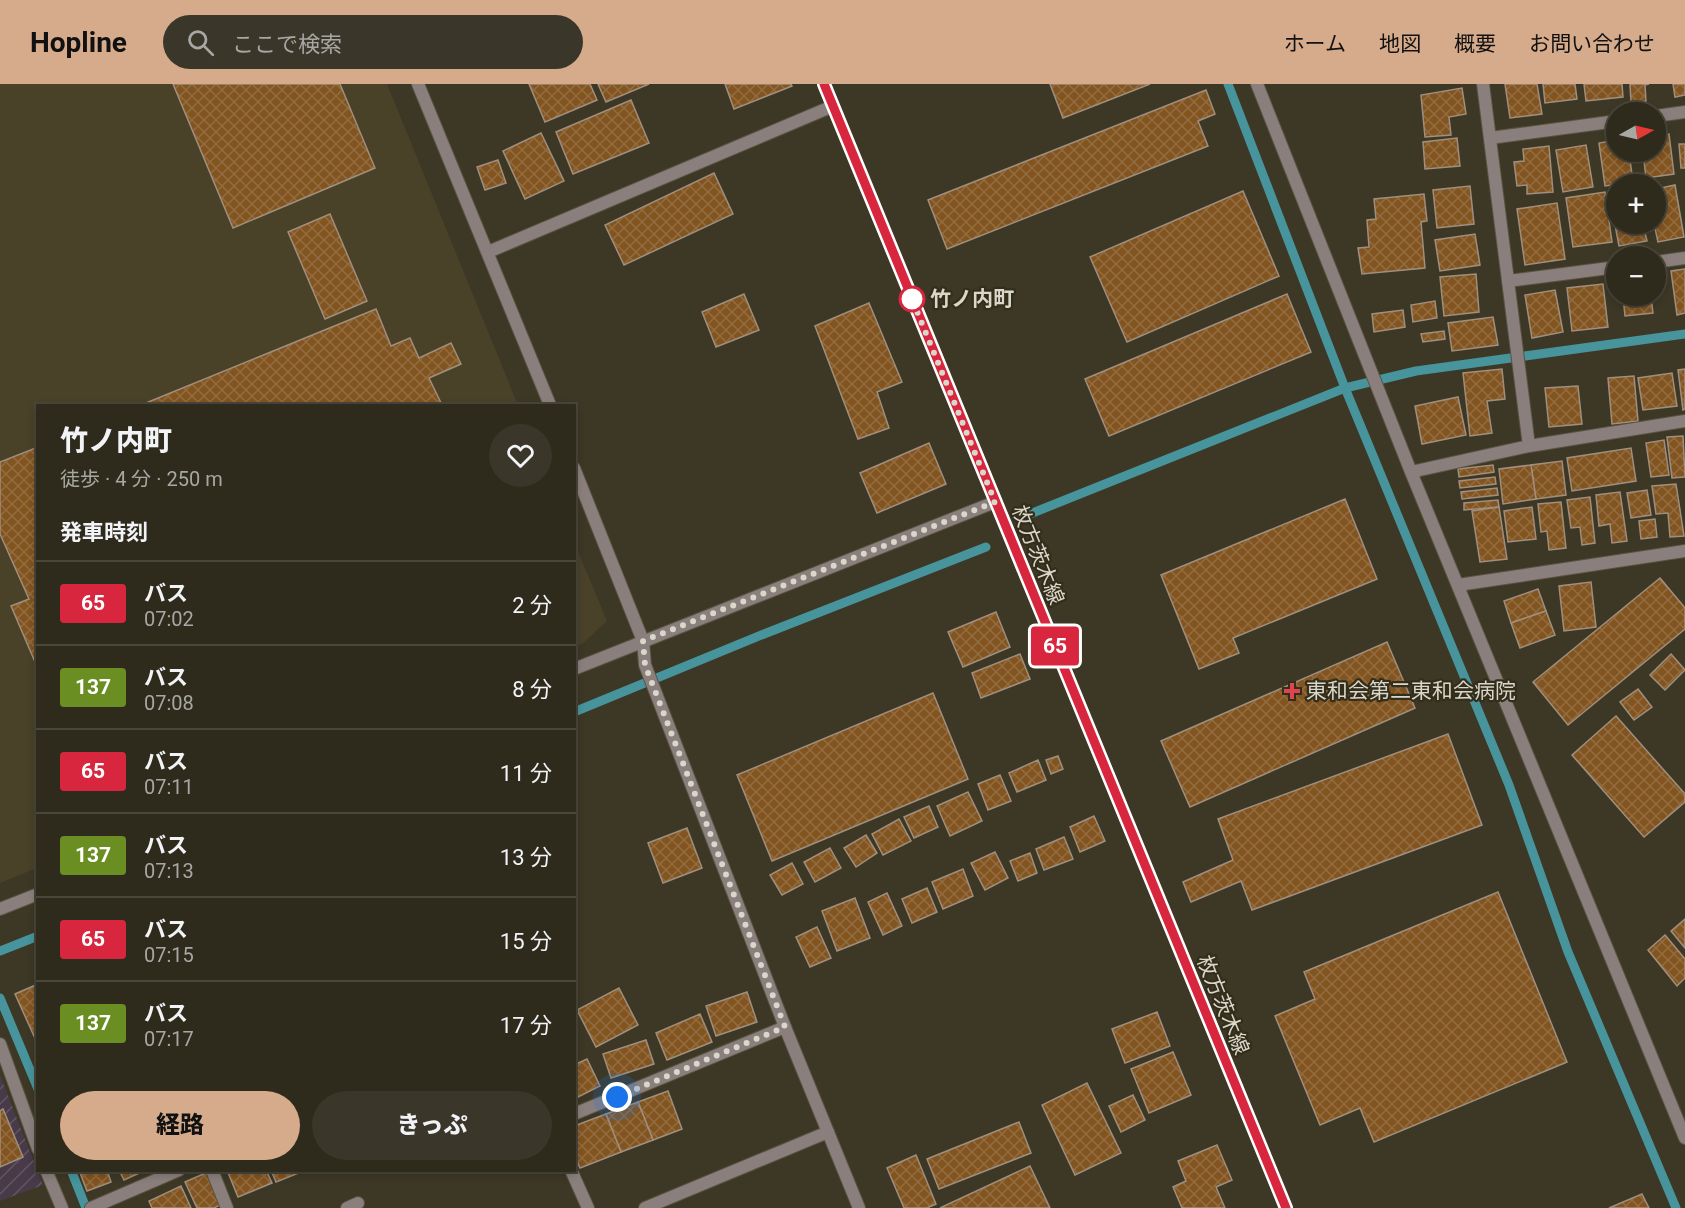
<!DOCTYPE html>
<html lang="ja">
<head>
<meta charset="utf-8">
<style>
	body { margin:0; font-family:Roboto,"Noto Sans JP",sans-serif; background:#3a3629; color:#f1f3f6; height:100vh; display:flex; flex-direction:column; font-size:22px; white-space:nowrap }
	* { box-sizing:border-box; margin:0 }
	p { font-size:20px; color:#a7a7a3 }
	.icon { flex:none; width:33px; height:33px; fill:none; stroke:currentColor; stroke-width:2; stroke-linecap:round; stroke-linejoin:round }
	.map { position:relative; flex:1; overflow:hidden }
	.drawer { position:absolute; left:36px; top:320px; width:540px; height:768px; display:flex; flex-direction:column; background:#2e2a1c; border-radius:0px; box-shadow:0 3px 9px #0003,0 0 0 2px #49463b }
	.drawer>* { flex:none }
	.badge { padding:0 12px; border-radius:4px; font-size:21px; line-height:39px }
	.needle { width:39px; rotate:82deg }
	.fabs { position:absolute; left:1606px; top:18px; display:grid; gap:12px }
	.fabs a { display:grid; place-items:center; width:60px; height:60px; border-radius:50%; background:#2e2a1c; box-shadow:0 3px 9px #0003,0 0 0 2px #49463b; font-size:30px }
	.you { position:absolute; width:30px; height:30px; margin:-15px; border:4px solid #fff; border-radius:50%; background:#1a73e8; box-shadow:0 0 0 9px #1a73e833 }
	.map>.badge { position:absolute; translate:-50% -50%; box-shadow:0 0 0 3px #fff }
	h2 { padding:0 24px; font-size:22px; line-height:54px }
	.round { display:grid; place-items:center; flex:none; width:63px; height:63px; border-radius:32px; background:#3a3629 }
	.headline { display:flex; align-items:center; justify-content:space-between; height:102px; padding:0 24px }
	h1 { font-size:28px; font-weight:800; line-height:45px }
	.primary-button { display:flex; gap:12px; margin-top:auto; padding:12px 24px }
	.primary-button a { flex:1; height:69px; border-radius:36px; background:#d6ab8b; color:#111; font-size:24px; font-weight:800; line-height:69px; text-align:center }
	.primary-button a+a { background:#3a3629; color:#f1f3f6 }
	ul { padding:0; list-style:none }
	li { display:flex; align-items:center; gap:18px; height:84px; padding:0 24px; border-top:2px solid #49463b }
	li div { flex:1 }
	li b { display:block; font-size:22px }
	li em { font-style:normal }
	li .badge { min-width:66px; font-weight:700; text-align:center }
	header { display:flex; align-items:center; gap:36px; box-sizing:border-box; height:84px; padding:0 30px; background:#d6ab8b; color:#111 }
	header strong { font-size:28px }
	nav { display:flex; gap:33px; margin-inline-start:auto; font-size:21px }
	.search { width:420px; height:54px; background:#3a3629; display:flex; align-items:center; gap:15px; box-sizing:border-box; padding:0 21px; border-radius:33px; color:#a7a7a3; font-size:22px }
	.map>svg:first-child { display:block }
</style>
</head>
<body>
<header>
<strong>Hopline</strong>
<div class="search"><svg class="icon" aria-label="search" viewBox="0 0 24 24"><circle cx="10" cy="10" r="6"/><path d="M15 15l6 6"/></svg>ここで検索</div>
<nav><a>ホーム</a><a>地図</a><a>概要</a><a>お問い合わせ</a></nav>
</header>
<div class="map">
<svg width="1685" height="1124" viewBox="0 0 1685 1124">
	<defs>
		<pattern id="industrial-furrows" width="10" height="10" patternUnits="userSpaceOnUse" patternTransform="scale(1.5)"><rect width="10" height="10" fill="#483a49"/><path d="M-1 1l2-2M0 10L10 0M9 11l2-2" fill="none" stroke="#625662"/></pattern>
		<pattern id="building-cross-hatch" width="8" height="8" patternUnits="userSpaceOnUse" patternTransform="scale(1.5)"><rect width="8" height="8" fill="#825420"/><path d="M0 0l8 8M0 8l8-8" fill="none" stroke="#936c3f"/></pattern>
	</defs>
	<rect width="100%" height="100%" fill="#3d3825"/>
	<g fill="#494128">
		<path d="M0,0H387L518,321H38L37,784L0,799Z"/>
		<path d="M574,458L607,537L583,559L575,563Z"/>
	</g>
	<path fill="url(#industrial-furrows)" d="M0,991L43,1101L0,1117Z"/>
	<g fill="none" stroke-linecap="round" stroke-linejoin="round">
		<g stroke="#47949c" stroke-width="9">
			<path d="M1228,0L1345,304L1509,701L1568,868L1676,1124"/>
			<path d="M1030,430L1345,304L1416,287L1685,250"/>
			<path d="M574,628L764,550L986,463"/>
			<path d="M0,867L38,852"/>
			<path d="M0,914L38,1005"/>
			<path d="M71,1086L86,1124"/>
		</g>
	</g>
	<g fill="url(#building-cross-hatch)" stroke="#a08f7e" stroke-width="1.5">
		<path d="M173,0H340L375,84L233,144Z"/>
		<path d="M529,0H590L597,16L545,38Z"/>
		<path d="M598,0H649L606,18Z"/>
		<path d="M725,0H791L792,2L734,25Z"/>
		<path d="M1050,0H1150L1063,34Z"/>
		<path d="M1505,0H1537L1542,30L1510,34Z"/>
		<path d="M1543,0H1575L1577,15L1545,19Z"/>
		<path d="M1584,0H1622L1623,13L1586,17Z"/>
		<path d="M1630,0H1649L1645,1L1646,17L1631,19Z"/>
		<path d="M1673,0H1685V11L1675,13Z"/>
		<path d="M1462,4L1466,30L1449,33L1451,51L1425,53L1421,11Z"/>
		<path d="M1206,6L1215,30L1198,37L1208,62L947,165L928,116Z"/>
		<path d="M631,16L649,59L573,90L556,48Z"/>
		<path d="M541,49L564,97L525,115L503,67Z"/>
		<path d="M1669,50L1674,90L1646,94L1643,68H1656V52Z"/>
		<path d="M1457,54L1460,82L1425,85L1423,58Z"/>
		<path d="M1617,56V68H1629L1633,98L1605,102L1599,59Z"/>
		<path d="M1679,60H1685V84H1681Z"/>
		<path d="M1586,61L1593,103L1563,108L1556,66Z"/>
		<path d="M1549,62L1553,108L1527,110V101L1517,102L1514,78L1524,77L1523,65Z"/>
		<path d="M498,76L506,99L485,106L477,83Z"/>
		<path d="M714,89L733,130L624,181L605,141Z"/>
		<path d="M1675,101L1684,153L1658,158L1654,140L1656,105Z"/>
		<path d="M1470,102L1474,140L1437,144L1433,106Z"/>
		<path d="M1243,107L1279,192L1127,258L1090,173Z"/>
		<path d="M1605,108L1612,158L1573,163L1566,114Z"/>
		<path d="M1424,110L1427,137L1421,138L1425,184L1362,190L1358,164L1369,163L1367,136L1376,135L1374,115Z"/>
		<path d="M1617,114V140H1643L1647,157L1619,162L1610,115Z"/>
		<path d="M1557,119L1565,175L1525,181L1517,125Z"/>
		<path d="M330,130L367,217L325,235L288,148Z"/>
		<path d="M1475,150L1480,181L1440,187L1435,156Z"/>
		<path d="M1685,185V229L1677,231L1671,187Z"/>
		<path d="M1476,190L1479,228L1444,232L1440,193Z"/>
		<path d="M1603,200L1608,243L1572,247L1567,204Z"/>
		<path d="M1555,206L1563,248L1532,254L1525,211Z"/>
		<path d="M744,210L759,246L716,263L702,228Z"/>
		<path d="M1287,210L1311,268L1109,352L1085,295Z"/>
		<path d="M1623,212H1651L1653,229L1625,232Z"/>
		<path d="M1435,217L1437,234L1413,238L1411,221Z"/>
		<path d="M869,219L902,298L877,308L889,344L858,355L815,242Z"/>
		<path d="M376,225L391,262L410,254L419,274L451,259L461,280L429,294L442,321H141Z"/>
		<path d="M1403,226L1405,243L1374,248L1372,230Z"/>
		<path d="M1493,233L1498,261L1452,267L1448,239Z"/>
		<path d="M1444,247L1445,255L1423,258L1421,250Z"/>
		<path d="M1502,285L1505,315L1487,317L1492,349L1470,352L1463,289Z"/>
		<path d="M1685,285V325L1683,326L1678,286Z"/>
		<path d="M1672,289L1677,322L1643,326L1638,294Z"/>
		<path d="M1634,292L1638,337L1612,340L1608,294Z"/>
		<path d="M1578,302L1582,340L1549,343L1545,304Z"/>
		<path d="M1458,313L1466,351L1422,360L1415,322Z"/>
		<path d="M1683,352L1685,393L1672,394L1667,353Z"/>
		<path d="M1664,356L1669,391L1651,393L1646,359Z"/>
		<path d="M929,359L946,400L877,429L860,389Z"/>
		<path d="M38,363V585L11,522L29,515L0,450V378Z"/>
		<path d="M1631,364L1636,397L1572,407L1567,374Z"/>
		<path d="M1562,377L1566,411L1536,415L1531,381Z"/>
		<path d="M1493,381L1494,388L1459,393L1458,385Z"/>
		<path d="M1531,381L1536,415L1503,420L1499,385Z"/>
		<path d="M1495,393L1496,400L1460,404L1459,397Z"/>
		<path d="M1676,400L1684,452L1670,453L1668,429L1656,430L1652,402Z"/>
		<path d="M1497,404L1498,411L1462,415L1461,408Z"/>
		<path d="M1647,406L1651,431L1631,434L1627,409Z"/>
		<path d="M1620,408L1627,457L1612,459L1610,440L1599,442L1596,411Z"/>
		<path d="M1590,413L1595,459L1582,461L1580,443L1571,444L1567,416Z"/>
		<path d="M1345,415L1377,495L1233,554L1239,569L1199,585L1161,491Z"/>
		<path d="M1498,416L1499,423L1464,426V419Z"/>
		<path d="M1561,418L1566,464L1549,466L1547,447L1541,448L1538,420Z"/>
		<path d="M1499,423L1507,475L1480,478L1472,427Z"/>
		<path d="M1532,423L1536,455L1508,458L1504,427Z"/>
		<path d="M1655,435L1657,453L1641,455L1639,437Z"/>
		<path d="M1660,494L1685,524V545L1568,641L1533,598Z"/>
		<path d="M1591,498L1596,543L1564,547L1559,502Z"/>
		<path d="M1538,505L1546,527L1511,539L1504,517Z"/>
		<path d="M1546,527L1555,551L1520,564L1511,539Z"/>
		<path d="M996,528L1010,563L963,583L948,548Z"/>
		<path d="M1387,558L1415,624L1190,723L1161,657Z"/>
		<path d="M1020,570L1030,595L981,614L972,589Z"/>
		<path d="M1671,570L1685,586L1665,606L1650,591Z"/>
		<path d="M1638,605L1652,623L1634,636L1620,618Z"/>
		<path d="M933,609L968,695L772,777L737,691Z"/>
		<path d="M1616,632L1685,710V718L1644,753L1572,671Z"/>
		<path d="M1448,650L1482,741L1252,826L1241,797L1191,818L1183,798L1233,776L1218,735Z"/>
		<path d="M1058,672L1063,685L1051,690L1046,676Z"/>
		<path d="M1038,676L1046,696L1017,708L1009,689Z"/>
		<path d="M1000,691L1011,717L988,726L978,700Z"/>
		<path d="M968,708L982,737L950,752L937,722Z"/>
		<path d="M929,722L938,743L914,754L904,733Z"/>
		<path d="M1094,732L1105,757L1080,768L1070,743Z"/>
		<path d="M899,735L911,757L883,771L872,750Z"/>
		<path d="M687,744L702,784L663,799L648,759Z"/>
		<path d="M866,751L877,769L856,783L844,764Z"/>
		<path d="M1064,753L1073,775L1044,786L1036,765Z"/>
		<path d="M830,764L841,784L815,798L804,778Z"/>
		<path d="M995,768L1008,794L985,806L971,779Z"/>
		<path d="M1030,769L1037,789L1018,797L1010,777Z"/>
		<path d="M792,779L803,800L782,811L770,791Z"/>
		<path d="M963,785L973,812L943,825L932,798Z"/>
		<path d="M927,804L937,828L912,839L902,815Z"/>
		<path d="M1498,808L1567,978L1374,1058L1360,1024L1320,1041L1275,932L1315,915L1304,888Z"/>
		<path d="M887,809L902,842L883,851L868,818Z"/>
		<path d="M855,814L870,854L837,867L822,827Z"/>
		<path d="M1685,835V864L1671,847Z"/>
		<path d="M817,843L831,874L810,883L796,853Z"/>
		<path d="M1665,851L1685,875V894L1677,902L1648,866Z"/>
		<path d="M38,900V961L15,910Z"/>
		<path d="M619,904L638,941L596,963L577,926Z"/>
		<path d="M747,908L757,938L716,952L706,922Z"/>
		<path d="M1157,928L1170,962L1125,979L1112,945Z"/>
		<path d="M700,930L712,958L667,976L656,949Z"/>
		<path d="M646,956L654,980L611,994L603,970Z"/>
		<path d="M1173,968L1191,1011L1149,1029L1131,985Z"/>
		<path d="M587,975L600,1002L574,1015V981Z"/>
		<path d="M1087,999L1121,1069L1075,1091L1042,1021Z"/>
		<path d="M668,1007L682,1045L653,1056L638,1018Z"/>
		<path d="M1133,1011L1145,1036L1121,1048L1109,1022Z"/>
		<path d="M638,1018L653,1056L621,1068L606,1030Z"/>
		<path d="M3,1025L23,1073L0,1083V1027Z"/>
		<path d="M606,1030L621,1068L580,1084L574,1070V1042Z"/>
		<path d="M1019,1038L1031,1069L939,1105L927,1075Z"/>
		<path d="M1217,1061L1232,1096L1216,1103L1225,1124H1182L1173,1103L1186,1097L1178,1077Z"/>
		<path d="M916,1071L936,1120L927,1124H904L887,1084Z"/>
		<path d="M1030,1082L1050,1124H940Z"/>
		<path d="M79,1086H107L111,1098L87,1107Z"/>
		<path d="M119,1086H146L124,1096Z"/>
		<path d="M227,1086H266L272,1099L238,1113Z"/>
		<path d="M271,1086H306L276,1098Z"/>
		<path d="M208,1088L222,1120L214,1124H197L185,1098Z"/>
		<path d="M181,1102L191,1124H152L149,1117Z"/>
		<path d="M1642,1110L1649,1124H1609Z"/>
	</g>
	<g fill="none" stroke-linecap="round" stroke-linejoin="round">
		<defs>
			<g id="minor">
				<path d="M418,0L550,321"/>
				<path d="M1257,0L1411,388L1685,1054"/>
				<path d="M1656,32L1685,28"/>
				<path d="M1490,54L1617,37"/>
				<path d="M488,168L833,22"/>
				<path d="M1656,178L1685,174"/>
				<path d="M1508,197L1617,183"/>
				<path d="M1529,362L1685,337"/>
				<path d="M574,384L643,557L645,581L785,943L859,1124"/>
				<path d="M1411,388L1529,362L1483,0"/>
				<path d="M1458,501L1685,467"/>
				<path d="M574,585L995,418"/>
				<path d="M0,825L38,810"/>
				<path d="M0,960L38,1065"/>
				<path d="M574,1030L785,943"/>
				<path d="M46,1086L62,1124"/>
				<path d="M212,1086L227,1124"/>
				<path d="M571,1086L588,1124"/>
				<path d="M91,1124L179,1086"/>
				<path d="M347,1124L358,1119"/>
				<path d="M645,1124L828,1048"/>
			</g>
			<path id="secondary" d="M824,0L1286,1124"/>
		</defs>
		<use href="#minor" stroke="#595443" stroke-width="14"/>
		<use href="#secondary" stroke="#595443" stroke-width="14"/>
		<use href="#minor" stroke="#8a7f7c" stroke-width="12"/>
		<use href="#secondary" stroke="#b8a7a2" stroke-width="12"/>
	</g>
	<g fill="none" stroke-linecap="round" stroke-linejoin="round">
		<defs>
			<path id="line" d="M824,0L1286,1124"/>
		</defs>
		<use href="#line" stroke="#fff" stroke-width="14"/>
		<use href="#line" stroke="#d7263d" stroke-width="9"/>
		<path stroke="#d9d6ca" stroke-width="6" stroke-dasharray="0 10.8" d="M617,1013L785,943L645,581L643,557L995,418L912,215"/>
	</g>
	<circle fill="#fff" stroke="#d7263d" stroke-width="3" cx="912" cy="215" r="12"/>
	<path fill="#e0444e" stroke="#332e1b" stroke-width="2" d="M1289 598h6v6h6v6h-6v6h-6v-6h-6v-6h6z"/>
	<g text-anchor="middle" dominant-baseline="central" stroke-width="4.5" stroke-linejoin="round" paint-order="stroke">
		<g font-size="21" font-weight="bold" fill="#d9d6ca" stroke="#332e1b" text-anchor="start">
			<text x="930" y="215">竹ノ内町</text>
		</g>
		<g font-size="21" fill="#d9d6ca" stroke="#332e1b">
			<text transform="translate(1038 471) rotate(68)">枚方茨木線</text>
			<text transform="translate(1223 921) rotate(68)">枚方茨木線</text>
		</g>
		<g font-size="21" fill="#d9d6ca" stroke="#332e1b" text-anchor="start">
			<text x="1306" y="607">東和会第二東和会病院</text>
		</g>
	</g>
</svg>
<div class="fabs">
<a><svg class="needle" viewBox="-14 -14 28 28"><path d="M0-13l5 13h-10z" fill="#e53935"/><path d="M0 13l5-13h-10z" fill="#a7a7a3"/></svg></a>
<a>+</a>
<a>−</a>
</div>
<div class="you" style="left:617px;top:1013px"></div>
<b class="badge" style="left:1055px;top:562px;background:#d7263d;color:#fff">65</b>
<section class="drawer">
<div class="headline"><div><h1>竹ノ内町</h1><p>徒歩 · 4 分 · 250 m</p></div><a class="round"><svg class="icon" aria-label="heart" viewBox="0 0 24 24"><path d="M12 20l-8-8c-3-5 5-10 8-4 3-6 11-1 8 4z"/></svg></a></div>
<h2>発車時刻</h2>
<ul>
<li><span class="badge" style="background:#d7263d;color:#fff">65</span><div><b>バス</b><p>07:02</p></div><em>2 分</em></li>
<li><span class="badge" style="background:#6b8e23;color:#fff">137</span><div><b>バス</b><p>07:08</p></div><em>8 分</em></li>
<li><span class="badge" style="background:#d7263d;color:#fff">65</span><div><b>バス</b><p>07:11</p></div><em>11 分</em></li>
<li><span class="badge" style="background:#6b8e23;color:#fff">137</span><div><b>バス</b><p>07:13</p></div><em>13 分</em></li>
<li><span class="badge" style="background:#d7263d;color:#fff">65</span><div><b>バス</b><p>07:15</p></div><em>15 分</em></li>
<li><span class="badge" style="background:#6b8e23;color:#fff">137</span><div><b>バス</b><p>07:17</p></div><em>17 分</em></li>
</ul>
<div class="primary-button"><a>経路</a><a>きっぷ</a></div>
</section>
</div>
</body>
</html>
